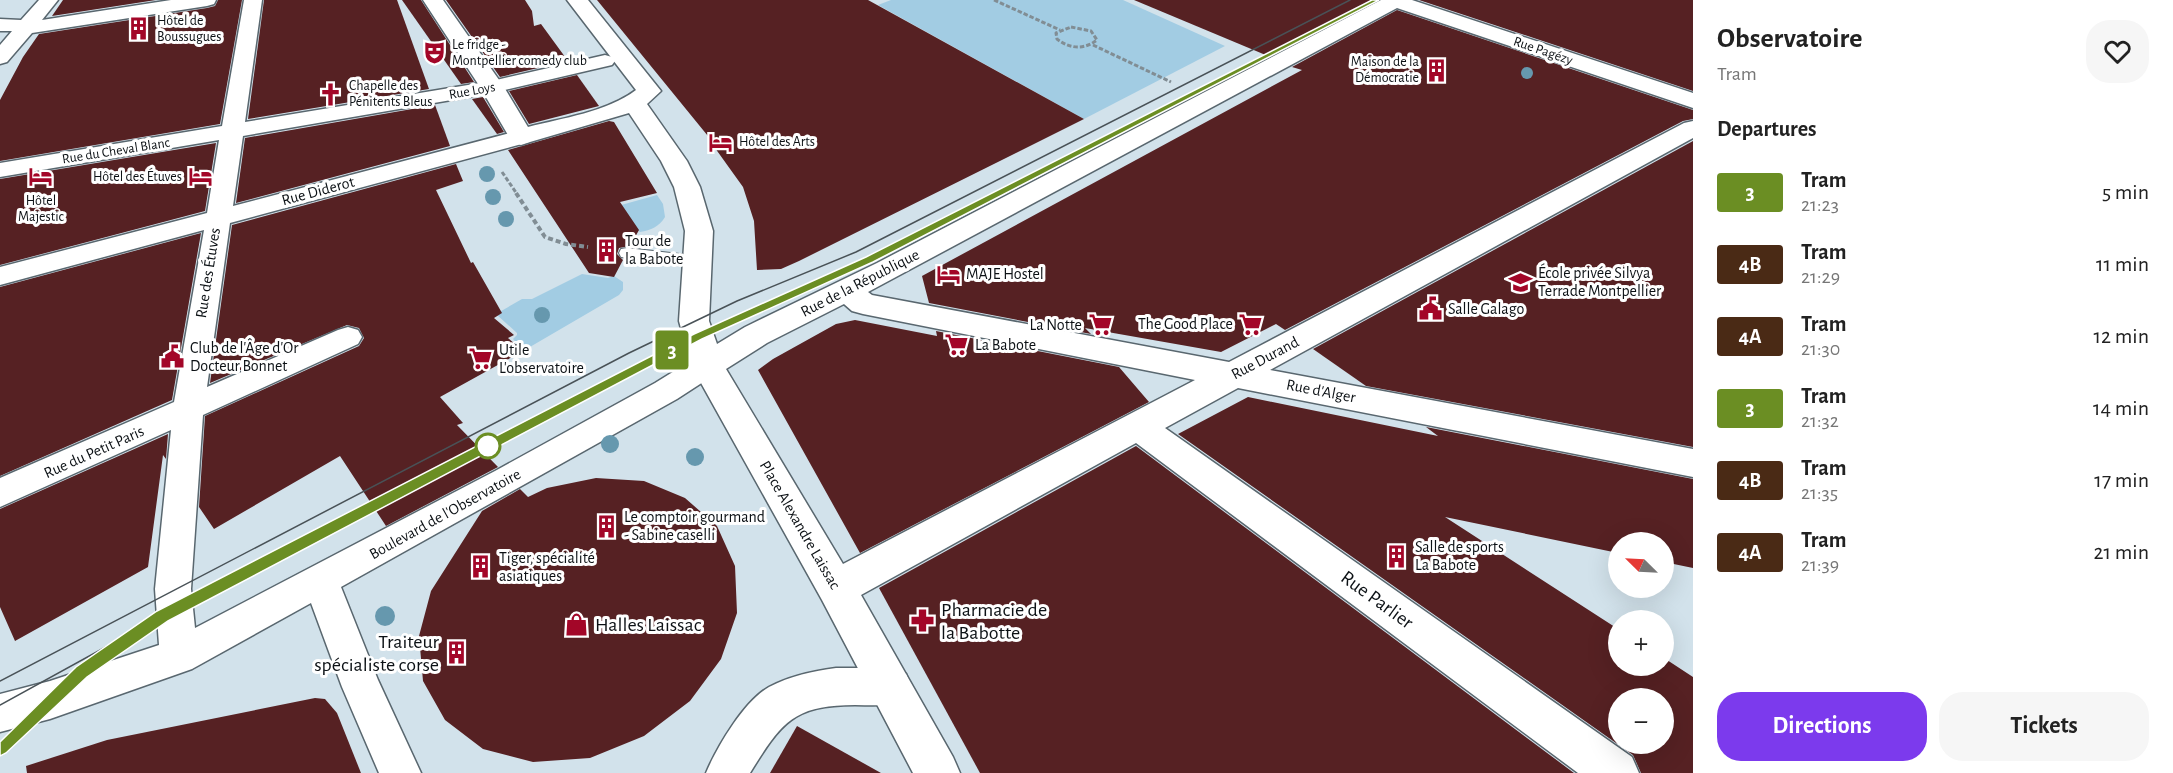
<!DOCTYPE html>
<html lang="en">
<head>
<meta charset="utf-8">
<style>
	body { margin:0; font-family:"Alegreya Sans",sans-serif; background:#f6f6f6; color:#222; height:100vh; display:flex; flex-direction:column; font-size:22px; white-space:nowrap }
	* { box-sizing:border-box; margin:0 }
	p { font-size:20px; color:#767676 }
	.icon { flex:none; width:33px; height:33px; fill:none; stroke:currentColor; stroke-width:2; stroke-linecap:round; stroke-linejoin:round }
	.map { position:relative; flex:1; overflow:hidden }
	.details { display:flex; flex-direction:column; background:#fff; width:480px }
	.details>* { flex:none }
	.badge { padding:0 12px; border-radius:4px; font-size:21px; line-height:39px }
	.needle { width:39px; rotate:294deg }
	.controls { position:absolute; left:1608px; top:532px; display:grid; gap:12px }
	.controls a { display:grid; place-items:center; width:66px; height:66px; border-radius:50%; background:#fff; box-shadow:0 6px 24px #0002; font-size:30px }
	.map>.badge { position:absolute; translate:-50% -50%; box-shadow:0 0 0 3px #fff }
	h2 { padding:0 24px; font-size:22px; line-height:54px }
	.round { display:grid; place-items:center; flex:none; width:63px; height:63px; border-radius:24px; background:#f6f6f6 }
	.headline { display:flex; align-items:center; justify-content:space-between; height:102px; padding:0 24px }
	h1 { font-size:28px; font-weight:700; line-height:45px }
	.primary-button { display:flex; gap:12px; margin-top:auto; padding:12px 24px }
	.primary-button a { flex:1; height:69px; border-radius:24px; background:#7c3aed; color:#fff; font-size:24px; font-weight:700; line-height:69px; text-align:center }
	.primary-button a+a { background:#f6f6f6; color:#222 }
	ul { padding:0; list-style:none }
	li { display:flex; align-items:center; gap:18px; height:72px; padding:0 24px }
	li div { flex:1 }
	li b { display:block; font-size:22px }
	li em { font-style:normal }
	li .badge { min-width:66px; font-weight:700; text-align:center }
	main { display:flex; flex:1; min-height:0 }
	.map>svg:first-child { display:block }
</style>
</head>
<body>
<main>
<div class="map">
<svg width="1693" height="773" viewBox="0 0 1693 773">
	<rect width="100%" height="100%" fill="#d2e2eb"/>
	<g fill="#a2cce3">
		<path d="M891,0H1123L1225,46L1084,119L878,5Z"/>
		<path d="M657,195L663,204L665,217C659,227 651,230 640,232L607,209Z"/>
		<path d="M582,274L608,278L614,276L623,282V290L619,295L523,351L513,339L517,335V333L496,314L522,299H532Z"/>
	</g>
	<g fill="#562123" fill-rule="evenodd">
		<path d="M63,0H156L52,16Z"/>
		<path d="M218,0H242L220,124L0,161V100L23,57L39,34L207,8L215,6Z"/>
		<path d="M264,0H397L429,89L248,119Z"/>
		<path d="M402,0H421L474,82L461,84Z"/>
		<path d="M446,0H525L532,11L534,26L541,24L568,61L500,77Z"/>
		<path d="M597,0H868L1084,119L799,261L781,269L757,270L754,221L743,187L710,141H712Z"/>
		<path d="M1134,0H1376L1268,56Z"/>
		<path d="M1419,0H1693V91Z"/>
		<path d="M1397,10L1693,110V119L1683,121L1285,330L1276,324L1221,352L1085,328L1091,334L929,303L922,276L1302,70L1292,67Z"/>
		<path d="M577,75L599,106L529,124L509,91Z"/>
		<path d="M483,97L504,132L497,134L472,99Z"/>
		<path d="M435,105L450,146L236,203L245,138Z"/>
		<path d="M609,121L614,122L657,193L620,202L639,230L630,246L619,248L617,254L623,260L614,277L589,273L508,150Z"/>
		<path d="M1693,141V447L1366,386L1313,349Z"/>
		<path d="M216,143L205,211L0,265V179Z"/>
		<path d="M456,164L463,181L436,190L471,263L473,262L502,313L494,318L514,335L508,338L523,351L440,397L463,423L457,425L498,467L386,526L340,456L214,529L199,507L205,416L359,346L364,338L359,328L347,325L210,383L232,225Z"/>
		<path d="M201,233L172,400L0,476V287Z"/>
		<path d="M855,320L937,336L936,331L1119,367L1149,402L860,553L758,370L773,359L836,324Z"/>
		<path d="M1248,397L1438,436L1426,427L1693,479V568L1664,562V543H1618V553L1445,517L1618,629V666H1664V658L1693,677V773H1641L1633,755L1178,434ZM1618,699H1664V744H1618Z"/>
		<path d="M168,434L166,459L163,455L148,567L15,641L0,607V509Z"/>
		<path d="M1136,446L1574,773H980L879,588Z"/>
		<path d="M596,478L644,481L685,498L717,526L735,566L737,613L721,659L690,701L644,736L590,758L533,762L483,749L445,720L423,681L419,636L431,591L482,511L520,489L528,497L547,488Z"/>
		<path d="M315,698L325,699L337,713L361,773H27L26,766L107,740Z"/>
		<path d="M797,726L881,773H770Z"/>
	</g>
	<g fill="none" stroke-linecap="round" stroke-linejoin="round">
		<defs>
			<path id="service" d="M627,248L697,256L703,258L706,262L703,266L697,268L621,257L619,253L621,249Z"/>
			<g id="pedestrian">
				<path d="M39,0H58L42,20L171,0H216L214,4L207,6L32,33L7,62L0,64V45L12,31H0V19L21,20Z"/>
				<path d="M244,0H262L245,122L492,81L605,55L612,57L615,61L612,65L492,93L243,136L233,206L521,130L529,132L532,137L529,142L230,223L207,387L338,330L348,327L358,330L362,337L358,344L203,415L191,589L195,628L495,471L655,383L697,357L707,354L717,357L722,365L717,373L677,399L341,587L378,680L421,773H379L342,687L311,603L192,669L50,719L0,732V694L50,681L159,645L155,589L171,430L0,507V478L174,402L204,230L0,285V267L207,213L219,140L0,177V163L222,126Z"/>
				<path d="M836,668H892L906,674L911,687L906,700C889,707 873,705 855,705C793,705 781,723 750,773H706C717,747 744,701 769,687C790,676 813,671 836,668Z"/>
			</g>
			<path id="minor" d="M423,0H443L504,87L528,127C562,118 607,112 636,90L567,0H588L661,91L647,104L687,161L700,187L713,231L709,321L717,344L745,327L877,263L1381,0H1412L1693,93V108L1397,8L868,292L872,295L1229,362L1684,123L1693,121V138L1270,370L1693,449V477L1238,388L1165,428L1632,757L1639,773H1578L1136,443L861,595L953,757L960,773H913L822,600L691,365L679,321L685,231L674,187L661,161L629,113L530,142L521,145L512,142L480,87ZM844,304L852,311L863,314L1195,380L843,564L726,369L767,343Z"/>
		</defs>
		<use href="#service" stroke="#59676f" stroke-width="2"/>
		<use href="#pedestrian" stroke="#59676f" stroke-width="3"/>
		<use href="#minor" stroke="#59676f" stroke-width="3"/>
		<g stroke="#818d94" stroke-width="3" stroke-dasharray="4.5 2" stroke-linecap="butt">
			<path d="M994,0L1060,30"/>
			<path d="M1071,27L1091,31L1097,40C1084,50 1070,49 1057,39L1056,33Z"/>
			<path d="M1093,45L1171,82"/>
			<path d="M502,172L517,194"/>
		</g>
		<path stroke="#818d94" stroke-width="4" stroke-dasharray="5 3" stroke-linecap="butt" d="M516,193L545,237L566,244L588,247"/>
		<use href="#service" fill="#fff" fill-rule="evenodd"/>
		<use href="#pedestrian" fill="#fff" fill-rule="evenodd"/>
		<use href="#minor" fill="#fff" fill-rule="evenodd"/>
		<g stroke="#495257" stroke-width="1.5">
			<path d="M0,681L629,353L737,301L856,252L1350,0"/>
			<path d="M0,705L162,616L698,336L869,260L1375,0"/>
			<path d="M0,748L81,672L106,655"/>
		</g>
	</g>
	<g fill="#6698ae">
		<circle cx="1527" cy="73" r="6"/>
		<circle cx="487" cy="174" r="8"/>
		<circle cx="493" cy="197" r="8"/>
		<circle cx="506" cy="219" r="8"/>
		<circle cx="542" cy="315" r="8"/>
		<circle cx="610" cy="444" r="9"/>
		<circle cx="695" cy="457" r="9"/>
		<circle cx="385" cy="616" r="10"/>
	</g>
	<path fill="#6b8e23" stroke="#fff" stroke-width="1.5" d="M1372,0H1379L873,262L702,339L168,621L87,677L6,753L0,756V742L76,667L157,611L694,334L866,257Z"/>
	<defs>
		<symbol id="building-bare" viewBox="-9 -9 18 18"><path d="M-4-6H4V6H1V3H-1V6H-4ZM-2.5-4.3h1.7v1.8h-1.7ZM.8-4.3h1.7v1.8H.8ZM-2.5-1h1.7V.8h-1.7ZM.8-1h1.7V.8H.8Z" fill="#a30628" stroke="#fff" stroke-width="2.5" paint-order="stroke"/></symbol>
		<symbol id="theatre-bare" viewBox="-9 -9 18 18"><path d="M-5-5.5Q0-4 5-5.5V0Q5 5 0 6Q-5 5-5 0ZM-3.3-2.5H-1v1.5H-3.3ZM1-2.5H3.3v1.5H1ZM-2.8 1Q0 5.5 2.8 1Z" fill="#a30628" stroke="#fff" stroke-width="2.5" paint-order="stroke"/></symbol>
		<symbol id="church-bare" viewBox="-9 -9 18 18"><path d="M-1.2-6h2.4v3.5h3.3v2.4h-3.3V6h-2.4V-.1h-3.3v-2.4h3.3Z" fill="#a30628" stroke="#fff" stroke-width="2.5" paint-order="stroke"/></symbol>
		<symbol id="hotel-bare" viewBox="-9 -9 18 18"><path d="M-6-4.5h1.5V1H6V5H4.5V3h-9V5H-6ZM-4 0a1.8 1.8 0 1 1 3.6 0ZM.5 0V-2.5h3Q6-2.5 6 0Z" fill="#a30628" stroke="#fff" stroke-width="2.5" paint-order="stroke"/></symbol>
		<symbol id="university-bare" viewBox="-9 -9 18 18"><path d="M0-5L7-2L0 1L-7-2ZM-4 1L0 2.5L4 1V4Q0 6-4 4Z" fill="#a30628" stroke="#fff" stroke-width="2.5" paint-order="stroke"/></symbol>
		<symbol id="civic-bare" viewBox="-9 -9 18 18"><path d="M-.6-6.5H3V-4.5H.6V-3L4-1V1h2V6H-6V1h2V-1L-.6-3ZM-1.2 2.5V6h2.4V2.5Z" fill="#a30628" stroke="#fff" stroke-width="2.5" paint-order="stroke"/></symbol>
		<symbol id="supermarket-bare" viewBox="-9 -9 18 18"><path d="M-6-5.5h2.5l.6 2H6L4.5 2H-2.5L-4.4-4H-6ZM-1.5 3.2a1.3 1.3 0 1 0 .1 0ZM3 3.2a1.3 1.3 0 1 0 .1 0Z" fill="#a30628" stroke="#fff" stroke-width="2.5" paint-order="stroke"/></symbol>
		<symbol id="pharmacy-bare" viewBox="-9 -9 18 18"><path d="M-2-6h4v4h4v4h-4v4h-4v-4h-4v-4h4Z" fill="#a30628" stroke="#fff" stroke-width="2.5" paint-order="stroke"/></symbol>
		<symbol id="shop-bare" viewBox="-9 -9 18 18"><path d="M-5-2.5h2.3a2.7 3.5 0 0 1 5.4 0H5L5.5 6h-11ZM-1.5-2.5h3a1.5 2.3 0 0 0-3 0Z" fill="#a30628" stroke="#fff" stroke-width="2.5" paint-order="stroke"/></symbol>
	</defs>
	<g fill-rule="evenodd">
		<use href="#building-bare" x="122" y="12" width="33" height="33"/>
		<use href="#theatre-bare" x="418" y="36" width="33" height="33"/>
		<use href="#building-bare" x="1420" y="54" width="33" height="33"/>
		<use href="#church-bare" x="314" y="78" width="33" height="33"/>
		<use href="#hotel-bare" x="704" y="126" width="33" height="33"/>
		<use href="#hotel-bare" x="24" y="160" width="33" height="33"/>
		<use href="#hotel-bare" x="184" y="160" width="33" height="33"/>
		<use href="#building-bare" x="590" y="234" width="33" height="33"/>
		<use href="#hotel-bare" x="932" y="258" width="33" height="33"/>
		<use href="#university-bare" x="1504" y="266" width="33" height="33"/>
		<use href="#civic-bare" x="1414" y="292" width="33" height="33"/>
		<use href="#supermarket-bare" x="1234" y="308" width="33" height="33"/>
		<use href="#supermarket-bare" x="1084" y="308" width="33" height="33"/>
		<use href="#supermarket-bare" x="940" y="328" width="33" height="33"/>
		<use href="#civic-bare" x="156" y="340" width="33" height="33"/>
		<use href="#supermarket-bare" x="464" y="342" width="33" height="33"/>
		<use href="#building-bare" x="590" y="510" width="33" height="33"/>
		<use href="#building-bare" x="1380" y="540" width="33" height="33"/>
		<use href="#building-bare" x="464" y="550" width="33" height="33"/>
		<use href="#pharmacy-bare" x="906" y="604" width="33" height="33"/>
		<use href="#shop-bare" x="560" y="608" width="33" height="33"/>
		<use href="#building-bare" x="440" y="636" width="33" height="33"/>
	</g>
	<circle fill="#fff" stroke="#6b8e23" stroke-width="3" cx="488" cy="446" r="12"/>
	<g text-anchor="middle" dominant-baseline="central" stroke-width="6" stroke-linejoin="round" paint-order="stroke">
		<g font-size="14" fill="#0c1115" stroke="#fff" text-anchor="start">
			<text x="157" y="21">Hôtel de<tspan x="157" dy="16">Boussugues</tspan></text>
			<text x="452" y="45">Le fridge -<tspan x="452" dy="16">Montpellier comedy club</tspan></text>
			<text x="1419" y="62" text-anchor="end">Maison de la<tspan x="1419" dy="16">Démocratie</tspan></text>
			<text x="349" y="86">Chapelle des<tspan x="349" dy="16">Pénitents Bleus</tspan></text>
			<text x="739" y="142">Hôtel des Arts</text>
			<text x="182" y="177" text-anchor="end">Hôtel des Étuves</text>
			<text x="41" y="201" text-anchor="middle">Hôtel<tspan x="41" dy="16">Majestic</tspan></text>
		</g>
		<g font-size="14" fill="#0c1115" stroke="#fff">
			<text transform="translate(1543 51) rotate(19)">Rue Pagézy</text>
			<text transform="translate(472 91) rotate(-10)">Rue Loys</text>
			<text transform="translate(116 151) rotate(-9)">Rue du Cheval Blanc</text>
		</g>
		<g font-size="16" fill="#0c1115" stroke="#fff">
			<text transform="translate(318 191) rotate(-15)">Rue Diderot</text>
			<text transform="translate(208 273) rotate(-81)">Rue des Étuves</text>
			<text transform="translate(860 283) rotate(-27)">Rue de la République</text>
			<text transform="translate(1265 358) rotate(-28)">Rue Durand</text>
			<text transform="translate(1321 391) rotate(11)">Rue d'Alger</text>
			<text transform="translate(94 452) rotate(-24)">Rue du Petit Paris</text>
			<text transform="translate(445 514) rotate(-29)">Boulevard de l'Observatoire</text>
			<text transform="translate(800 525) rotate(60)">Place Alexandre Laissac</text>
		</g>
		<g font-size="16" fill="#0c1115" stroke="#fff" text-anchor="start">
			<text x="625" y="241">Tour de<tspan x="625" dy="18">la Babote</tspan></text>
			<text x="1538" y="273">École privée Silvya<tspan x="1538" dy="18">Terrade Montpellier</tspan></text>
			<text x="966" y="274">MAJE Hostel</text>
			<text x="1448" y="309">Salle Galago</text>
			<text x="1233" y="324" text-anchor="end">The Good Place</text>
			<text x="1082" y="325" text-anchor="end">La Notte</text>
			<text x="975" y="345">La Babote</text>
			<text x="190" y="348">Club de l'Âge d'Or<tspan x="190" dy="18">Docteur Bonnet</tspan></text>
			<text x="499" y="350">Utile<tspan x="499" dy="18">L'observatoire</tspan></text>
			<text x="624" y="517">Le comptoir gourmand<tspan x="624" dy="18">- Sabine caselli</tspan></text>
			<text x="1415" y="547">Salle de sports<tspan x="1415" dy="18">La Babote</tspan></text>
			<text x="499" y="558">Tiger, spécialité<tspan x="499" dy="18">asiatiques</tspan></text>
		</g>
		<g font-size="20" fill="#0c1115" stroke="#fff">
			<text transform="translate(1377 600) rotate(36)">Rue Parlier</text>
		</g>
		<g font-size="20" fill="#0c1115" stroke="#fff" text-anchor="start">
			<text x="941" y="610">Pharmacie de<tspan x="941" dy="23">la Babotte</tspan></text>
			<text x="595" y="625">Halles Laissac</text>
			<text x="439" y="642" text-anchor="end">Traiteur<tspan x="439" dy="23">spécialiste corse</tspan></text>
		</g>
	</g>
</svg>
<div class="controls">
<a><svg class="needle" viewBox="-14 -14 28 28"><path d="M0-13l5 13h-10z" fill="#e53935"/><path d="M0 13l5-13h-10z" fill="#767676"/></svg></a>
<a>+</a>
<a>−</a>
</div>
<b class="badge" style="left:672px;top:350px;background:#6b8e23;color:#fff">3</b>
</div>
<section class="details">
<div class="headline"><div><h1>Observatoire</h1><p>Tram</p></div><a class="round"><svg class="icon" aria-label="heart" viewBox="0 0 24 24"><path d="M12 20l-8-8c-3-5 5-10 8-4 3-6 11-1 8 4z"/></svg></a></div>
<h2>Departures</h2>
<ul>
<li><span class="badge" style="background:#6b8e23;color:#fff">3</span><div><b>Tram</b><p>21:23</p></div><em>5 min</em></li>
<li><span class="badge" style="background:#4a2a15;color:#fff">4B</span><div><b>Tram</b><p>21:29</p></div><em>11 min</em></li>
<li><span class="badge" style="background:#4a2a15;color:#fff">4A</span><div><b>Tram</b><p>21:30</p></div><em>12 min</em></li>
<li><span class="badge" style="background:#6b8e23;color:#fff">3</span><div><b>Tram</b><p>21:32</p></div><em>14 min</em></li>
<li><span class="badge" style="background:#4a2a15;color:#fff">4B</span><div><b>Tram</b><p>21:35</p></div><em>17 min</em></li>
<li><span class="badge" style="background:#4a2a15;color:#fff">4A</span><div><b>Tram</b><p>21:39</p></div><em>21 min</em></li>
</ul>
<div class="primary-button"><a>Directions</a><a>Tickets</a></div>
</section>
</main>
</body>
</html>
